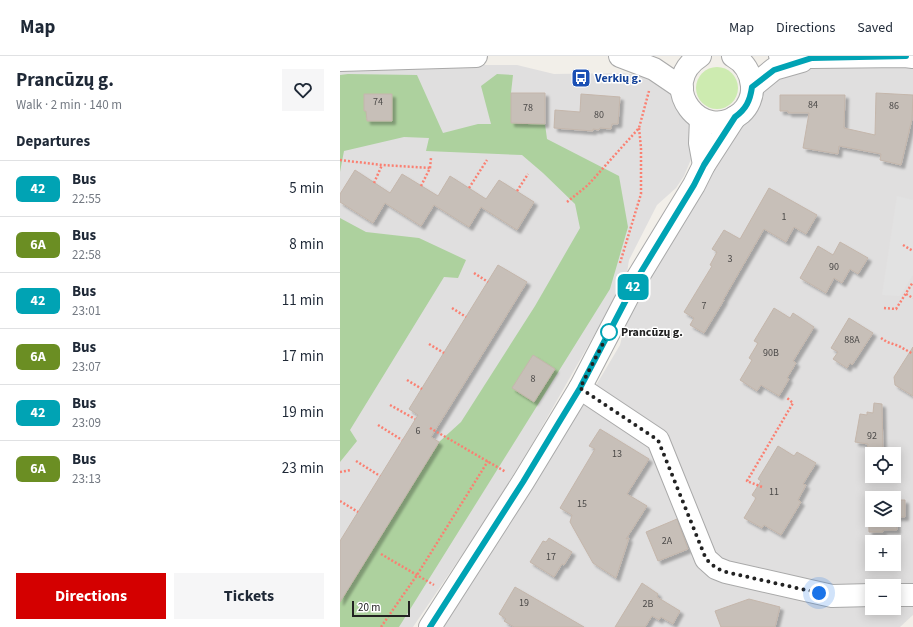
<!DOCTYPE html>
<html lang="en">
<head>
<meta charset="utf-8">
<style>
	body { margin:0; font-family:"Source Sans 3",sans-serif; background:#f6f6f7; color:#1f2937; height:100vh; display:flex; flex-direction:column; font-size:15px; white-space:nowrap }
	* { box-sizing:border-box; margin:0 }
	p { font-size:13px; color:#747a83 }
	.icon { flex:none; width:22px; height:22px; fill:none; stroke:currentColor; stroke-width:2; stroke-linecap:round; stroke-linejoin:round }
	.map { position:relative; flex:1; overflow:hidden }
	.details { display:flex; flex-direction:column; background:#fff; width:340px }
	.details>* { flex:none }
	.badge { padding:0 8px; border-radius:6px; font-size:14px; line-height:26px }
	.fabs { position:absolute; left:525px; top:391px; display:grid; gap:8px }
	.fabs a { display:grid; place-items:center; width:36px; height:36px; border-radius:0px; background:#fff; box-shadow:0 2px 10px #0003; font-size:20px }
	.scale { position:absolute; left:12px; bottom:10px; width:58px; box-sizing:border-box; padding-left:4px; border:2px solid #222; border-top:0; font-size:11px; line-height:14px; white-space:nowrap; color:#222; -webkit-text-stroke:3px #fff; paint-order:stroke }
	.you { position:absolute; width:20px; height:20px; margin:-10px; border:3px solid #fff; border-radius:50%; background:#1a73e8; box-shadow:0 0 0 6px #1a73e833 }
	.map>.badge { position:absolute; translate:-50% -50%; box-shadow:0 0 0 2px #fff }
	h2 { padding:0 16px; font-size:15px; line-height:36px }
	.round { display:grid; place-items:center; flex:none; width:42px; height:42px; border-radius:0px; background:#f6f6f7 }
	.summary { display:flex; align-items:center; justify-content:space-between; height:68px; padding:0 16px }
	h1 { font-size:19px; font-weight:700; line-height:30px }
	.button { display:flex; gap:8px; margin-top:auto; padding:8px 16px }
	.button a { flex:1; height:46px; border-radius:0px; background:#d40000; color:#fff; font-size:16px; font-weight:700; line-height:46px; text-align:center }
	.button a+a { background:#f6f6f7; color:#1f2937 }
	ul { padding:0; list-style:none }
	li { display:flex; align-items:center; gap:12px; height:56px; padding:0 16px; border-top:1px solid #e0e1e3 }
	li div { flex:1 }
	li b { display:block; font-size:15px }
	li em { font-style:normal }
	li .badge { min-width:44px; font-weight:700; text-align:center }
	header { display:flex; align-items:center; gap:24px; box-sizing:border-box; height:56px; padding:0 20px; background:#fff; border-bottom:1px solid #e0e1e3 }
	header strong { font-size:19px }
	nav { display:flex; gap:22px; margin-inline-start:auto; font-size:14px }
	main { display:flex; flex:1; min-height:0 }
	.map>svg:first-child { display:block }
</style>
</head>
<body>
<header>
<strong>Map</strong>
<nav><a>Map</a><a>Directions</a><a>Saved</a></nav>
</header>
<main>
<section class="details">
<div class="summary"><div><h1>Prancūzų g.</h1><p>Walk · 2 min · 140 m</p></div><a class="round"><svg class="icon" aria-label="heart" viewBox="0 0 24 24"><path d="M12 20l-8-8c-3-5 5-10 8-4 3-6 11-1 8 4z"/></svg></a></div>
<h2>Departures</h2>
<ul>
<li><span class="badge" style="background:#00a3b4;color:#fff">42</span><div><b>Bus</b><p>22:55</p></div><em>5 min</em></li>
<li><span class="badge" style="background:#6b8e23;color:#fff">6A</span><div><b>Bus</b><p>22:58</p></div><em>8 min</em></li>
<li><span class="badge" style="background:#00a3b4;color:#fff">42</span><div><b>Bus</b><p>23:01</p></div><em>11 min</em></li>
<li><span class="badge" style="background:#6b8e23;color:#fff">6A</span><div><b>Bus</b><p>23:07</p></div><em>17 min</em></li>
<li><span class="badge" style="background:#00a3b4;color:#fff">42</span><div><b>Bus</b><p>23:09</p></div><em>19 min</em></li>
<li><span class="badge" style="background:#6b8e23;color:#fff">6A</span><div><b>Bus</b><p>23:13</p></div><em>23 min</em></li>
</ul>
<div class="button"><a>Directions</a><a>Tickets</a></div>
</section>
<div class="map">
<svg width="573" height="571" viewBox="0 0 573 571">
	<defs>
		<filter id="shadow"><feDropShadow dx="3.5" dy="3.5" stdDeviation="1" flood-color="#0004"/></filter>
	</defs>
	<rect width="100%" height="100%" fill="#f2efe9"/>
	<g fill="#e0dfdf" fill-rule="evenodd">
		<path d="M137,9H177L214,18L281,17L315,21L330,33L336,49L352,73V101L344,120L336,132L317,149L289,204L286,223L195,383L145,465L73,571H0V12Z"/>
		<path d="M562,10L573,11V559L560,571H101L235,355L255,331L280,289L288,257L366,124L429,26L462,13ZM532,398H554V420H532ZM532,442H554V464H532ZM532,486H554V508H532ZM532,530H554V552H532Z"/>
	</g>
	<circle fill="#cdebb0" cx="377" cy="32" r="21"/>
	<g fill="#add19e">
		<path d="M8,18L77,19L103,77L138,68H151L141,30L157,18L173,19L171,37V67L205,68L207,83L279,120L288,171L270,233L59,571H0V546L99,386L121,366L195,250L240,172L235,148L203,117L182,99L86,95L89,82L64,81L4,95L0,116V19Z"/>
		<path d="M0,162L26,176L79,182L126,204L118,222L104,221L10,374L17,385L0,406Z"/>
	</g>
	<path fill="#e2e2e2" d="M557,140L573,144V219L560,240L542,239Z"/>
	<g fill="#c7bfb8" stroke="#c4b6ab" filter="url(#shadow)">
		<path d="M171,37H205V68L171,67Z"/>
		<path d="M536,37L573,39L572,63L561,109L540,104L541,98L499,90L498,98L463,92L469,57H448V55H440V39H505L504,72L535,79Z"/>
		<path d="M24,38H52V65H27L26,55H24Z"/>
		<path d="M241,38L280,41L278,68H272L271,73L260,72L259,74L253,73V75L214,72L215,54L240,56Z"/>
		<path d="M15,114L50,137L62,118L98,140L110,120L146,143L159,124L194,146L177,174L141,151L129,171L94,149L81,170L45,147L33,167L0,146V138Z"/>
		<path d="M429,132L477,159L466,178L454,171L446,186L424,173L383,244H384L364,277L350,269L354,262L344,256L372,210L370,209L377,196L372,193L384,174L400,183Z"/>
		<path d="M500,186L528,202L518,218L510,213L502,227L494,222L486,237L460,222L478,190L493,199Z"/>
		<path d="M158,209L187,226L91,381L99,386L0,546V485L78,359L69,353Z"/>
		<path d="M434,252L450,262L453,257L474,271L453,305L456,307L447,322L449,323L439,340L421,329L417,335L400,324L412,304L409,302L418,287L414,285Z"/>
		<path d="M509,262L533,277L512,309L510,307L507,312L493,303L498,296L491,292Z"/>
		<path d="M573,291V340L555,329L554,321Z"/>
		<path d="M193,299L215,313L194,346L172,332Z"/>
		<path d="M534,347L542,348L543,398H526L528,388L515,386L520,358L527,359V356L533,357Z"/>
		<path d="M260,373L309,403L287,438L307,450L286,483L289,482L276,522L253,507L230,466L232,459L220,452L255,393L249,390Z"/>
		<path d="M438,390L454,400L457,396L476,407L463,428L466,429L458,444L461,446L441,479L424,469L422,472L404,462L416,442L412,439L421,425L418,423Z"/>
		<path d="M528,436H544V442H532V464H554V444H565V461H556L557,474H543V476H529Z"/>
		<path d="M337,463L348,493L318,505L306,476Z"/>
		<path d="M209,482L232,496L224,509L222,508L214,521L190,506L203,485L206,486Z"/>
		<path d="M302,527L318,538L317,541L340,555L333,568L321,561L319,564L312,560L305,571H275Z"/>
		<path d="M175,531L244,571H174L164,565L166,563L159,558Z"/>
		<path d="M409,543L440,551L435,571H381L375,555Z"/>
	</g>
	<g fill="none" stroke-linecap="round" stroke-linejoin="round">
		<defs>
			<g id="minor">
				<path d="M280,0L314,13L342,32"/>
				<path d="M360,0C315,29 362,90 401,57C408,51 413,40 412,30C411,17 404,6 393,0"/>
				<path d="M440,0L472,1L565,0L573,1"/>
				<path d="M0,4L136,0"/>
				<path d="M412,31L434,13L462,5"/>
				<path d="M361,63L360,87L364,109"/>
				<path d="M240,332L318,384L366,503L376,512L386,516L492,540L532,539"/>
				<path d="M554,539H573"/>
				<path d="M90,571L183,426L211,380L240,332L298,221L354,129L364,109L395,61"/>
			</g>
		</defs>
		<use href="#minor" stroke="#a9a9a9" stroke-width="24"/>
		<g stroke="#fa8072" stroke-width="2.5" stroke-dasharray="2 2" stroke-linecap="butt">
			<path d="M0,104L42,109L90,112"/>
			<path d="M34,127L42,109"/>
			<path d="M81,130L90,112L91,102"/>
			<path d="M129,132L147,104"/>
			<path d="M177,135L188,118"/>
			<path d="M227,146L248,129L299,72L309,35"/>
			<path d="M563,189L573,195"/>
			<path d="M280,207L301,138V92L299,72"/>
			<path d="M134,217L148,226"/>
			<path d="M566,238L573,242"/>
			<path d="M112,252L126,261"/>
			<path d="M544,252L556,253L573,226"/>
			<path d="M541,282L547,286L559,290L573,298"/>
			<path d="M89,288L104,297"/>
			<path d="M67,324L82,333"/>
			<path d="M50,349L75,363"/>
			<path d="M38,369L62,384"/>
			<path d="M90,372L166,416"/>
			<path d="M16,405L40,420"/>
			<path d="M0,416L11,414"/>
			<path d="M422,431L407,425L453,347L447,342"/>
			<path d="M0,445L18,456"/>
			<path d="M41,498L94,529"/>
			<path d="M41,571L77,519L148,405"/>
		</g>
		<use href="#minor" stroke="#fff" stroke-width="22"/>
	</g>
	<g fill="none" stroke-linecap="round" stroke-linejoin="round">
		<defs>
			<path id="line" d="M90,571L183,426L218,368L240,332L298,221L354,129L364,109L395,61C406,53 410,45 412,31L434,14L472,2L566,0"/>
		</defs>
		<use href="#line" stroke="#fff" stroke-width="9"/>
		<use href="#line" stroke="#00a3b4" stroke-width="6"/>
		<path stroke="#222" stroke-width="4" stroke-dasharray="0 7.2" d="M269,276L240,332L318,384L366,503L376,512L386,516L479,537"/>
	</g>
	<defs>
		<symbol id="bus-square" viewBox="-11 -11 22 22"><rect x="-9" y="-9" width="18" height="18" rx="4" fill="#1a4fb4" stroke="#fff"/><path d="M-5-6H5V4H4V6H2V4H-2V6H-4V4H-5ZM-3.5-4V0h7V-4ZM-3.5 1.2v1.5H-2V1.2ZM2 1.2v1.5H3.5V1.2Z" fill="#fff"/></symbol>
	</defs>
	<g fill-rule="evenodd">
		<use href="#bus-square" x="230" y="11" width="22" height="22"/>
	</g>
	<circle fill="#fff" stroke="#00a3b4" stroke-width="2" cx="269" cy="276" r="8"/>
	<g text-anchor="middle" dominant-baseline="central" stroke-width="3" stroke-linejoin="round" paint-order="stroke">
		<g font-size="10" fill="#4b4948">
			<text x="38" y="46">74</text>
			<text x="473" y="49">84</text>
			<text x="554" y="50">86</text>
			<text x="188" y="52">78</text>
			<text x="259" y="59">80</text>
			<text x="444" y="161">1</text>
			<text x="390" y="203">3</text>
			<text x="494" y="211">90</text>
			<text x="364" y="250">7</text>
			<text x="512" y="284">88A</text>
			<text x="431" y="297">90B</text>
			<text x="193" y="323">8</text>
			<text x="78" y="375">6</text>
			<text x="532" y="380">92</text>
			<text x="277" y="398">13</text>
			<text x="434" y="436">11</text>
			<text x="242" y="448">15</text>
			<text x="327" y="485">2A</text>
			<text x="211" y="501">17</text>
			<text x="184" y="547">19</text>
			<text x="308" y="548">2B</text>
		</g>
		<g font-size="12" font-weight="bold" fill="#164399" stroke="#fff" text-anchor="start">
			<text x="255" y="22">Verkių g.</text>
		</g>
		<g font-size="12" font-weight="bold" fill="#222" stroke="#fff" text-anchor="start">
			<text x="281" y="276">Prancūzų g.</text>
		</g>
	</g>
</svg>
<div class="fabs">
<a><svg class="icon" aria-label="locate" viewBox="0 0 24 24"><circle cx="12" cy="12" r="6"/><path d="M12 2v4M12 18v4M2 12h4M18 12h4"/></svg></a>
<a><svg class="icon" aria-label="layers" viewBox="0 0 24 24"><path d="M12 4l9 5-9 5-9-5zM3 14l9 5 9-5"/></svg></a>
<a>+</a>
<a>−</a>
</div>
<div class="scale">20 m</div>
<div class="you" style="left:479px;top:537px"></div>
<b class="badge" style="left:293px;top:231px;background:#00a3b4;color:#fff">42</b>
</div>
</main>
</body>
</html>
